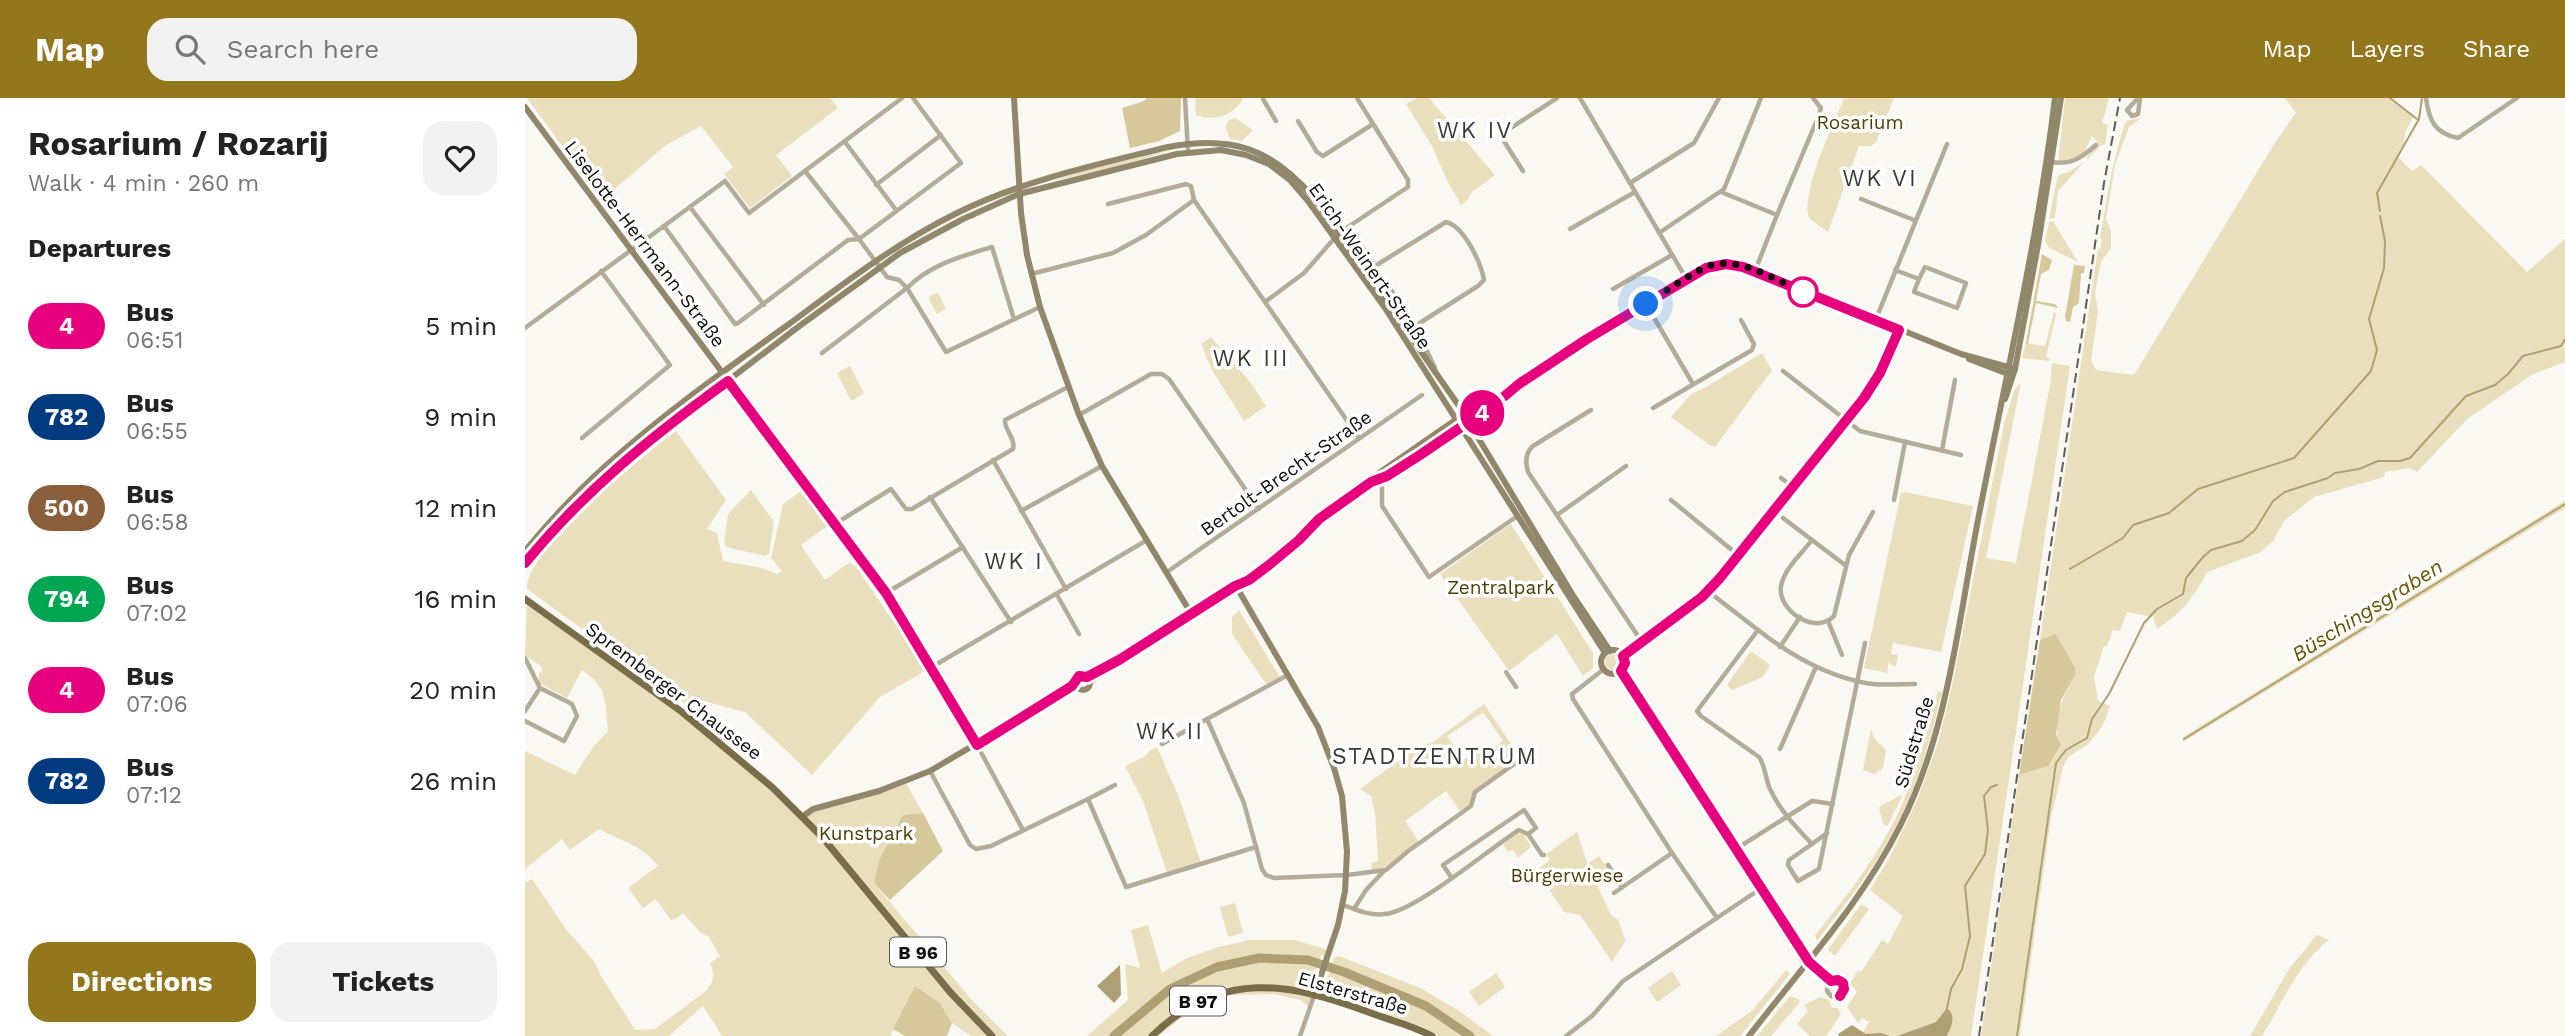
<!DOCTYPE html>
<html lang="en">
<head>
<meta charset="utf-8">
<style>
	body { margin:0; font-family:"Work Sans",sans-serif; background:#f2f2f2; color:#222; height:100vh; display:flex; flex-direction:column; font-size:26px; white-space:nowrap }
	* { box-sizing:border-box; margin:0 }
	p { font-size:23px; color:#767676 }
	.icon { flex:none; width:38px; height:38px; fill:none; stroke:currentColor; stroke-width:2; stroke-linecap:round; stroke-linejoin:round }
	.map { position:relative; flex:1; overflow:hidden }
	.details { display:flex; flex-direction:column; background:#fff; width:525px }
	.details>* { flex:none }
	.badge { padding:0 14px; border-radius:23px; font-size:24px; line-height:46px }
	.you { position:absolute; width:35px; height:35px; margin:-18px; border:5px solid #fff; border-radius:50%; background:#1a73e8; box-shadow:0 0 0 10px #1a73e833 }
	.map>.badge { position:absolute; translate:-50% -50%; box-shadow:0 0 0 4px #fff }
	h2 { padding:0 28px; font-size:26px; line-height:63px }
	.round { display:grid; place-items:center; flex:none; width:74px; height:74px; border-radius:21px; background:#f2f2f2 }
	.summary { display:flex; align-items:center; justify-content:space-between; height:119px; padding:0 28px }
	h1 { font-size:33px; font-weight:700; line-height:52px }
	.action { display:flex; gap:14px; margin-top:auto; padding:14px 28px }
	.action a { flex:1; height:80px; border-radius:21px; background:#92771d; color:#fff; font-size:28px; font-weight:700; line-height:80px; text-align:center }
	.action a+a { background:#f2f2f2; color:#222 }
	ul { padding:0; list-style:none }
	li { display:flex; align-items:center; gap:21px; height:91px; padding:0 28px }
	li div { flex:1 }
	li b { display:block; font-size:26px }
	li em { font-style:normal }
	li .badge { min-width:77px; font-weight:700; text-align:center }
	header { display:flex; align-items:center; gap:42px; box-sizing:border-box; height:98px; padding:0 35px; background:#92771d; color:#fff }
	header strong { font-size:33px }
	nav { display:flex; gap:38px; margin-inline-start:auto; font-size:24px }
	.search { width:490px; height:63px; background:#f2f2f2; display:flex; align-items:center; gap:18px; box-sizing:border-box; padding:0 24px; border-radius:21px; color:#767676; font-size:26px }
	main { display:flex; flex:1; min-height:0 }
	.map>svg:first-child { display:block }
</style>
</head>
<body>
<header>
<strong>Map</strong>
<div class="search"><svg class="icon" aria-label="search" viewBox="0 0 24 24"><circle cx="10" cy="10" r="6"/><path d="M15 15l6 6"/></svg>Search here</div>
<nav><a>Map</a><a>Layers</a><a>Share</a></nav>
</header>
<main>
<section class="details">
<div class="summary"><div><h1>Rosarium / Rozarij</h1><p>Walk · 4 min · 260 m</p></div><a class="round"><svg class="icon" aria-label="heart" viewBox="0 0 24 24"><path d="M12 20l-8-8c-3-5 5-10 8-4 3-6 11-1 8 4z"/></svg></a></div>
<h2>Departures</h2>
<ul>
<li><span class="badge" style="background:#e6007e;color:#fff">4</span><div><b>Bus</b><p>06:51</p></div><em>5 min</em></li>
<li><span class="badge" style="background:#003b80;color:#fff">782</span><div><b>Bus</b><p>06:55</p></div><em>9 min</em></li>
<li><span class="badge" style="background:#8b5e3c;color:#fff">500</span><div><b>Bus</b><p>06:58</p></div><em>12 min</em></li>
<li><span class="badge" style="background:#00a651;color:#fff">794</span><div><b>Bus</b><p>07:02</p></div><em>16 min</em></li>
<li><span class="badge" style="background:#e6007e;color:#fff">4</span><div><b>Bus</b><p>07:06</p></div><em>20 min</em></li>
<li><span class="badge" style="background:#003b80;color:#fff">782</span><div><b>Bus</b><p>07:12</p></div><em>26 min</em></li>
</ul>
<div class="action"><a>Directions</a><a>Tickets</a></div>
</section>
<div class="map">
<svg width="2040" height="938" viewBox="0 0 2040 938">
	<rect width="100%" height="100%" fill="#f9f8f3"/>
	<g fill="#eadfbc" fill-rule="evenodd">
		<path d="M2,0H305L313,10L251,57L267,78L225,110L199,76L208,69L176,28L141,47L77,102Z"/>
		<path d="M670,0H719C707,18 691,24 671,17Z"/>
		<path d="M892,0H904L970,77L947,94L943,102L936,107L922,82L907,48L881,6Z"/>
		<path d="M1319,0H1369L1351,44L1346,48H1334L1303,134L1285,121C1273,99 1310,24 1319,0Z"/>
		<path d="M1540,0H1584L1577,25L1583,27L1580,46L1576,47L1563,61L1561,59L1574,46L1567,38C1556,61 1560,58 1533,64Z"/>
		<path d="M1760,0H1865L1888,19L1880,35L1879,47L1872,58L1887,73L1896,67L2002,174L2040,141V264L2008,276L1942,321L1892,374L1885,370L1860,374L1859,379L1789,399L1759,423L1748,443L1736,454L1682,474C1670,499 1655,516 1632,531L1628,519L1602,514L1595,533L1588,532L1582,548H1579L1569,579L1573,603L1585,608L1579,624L1573,634L1563,646L1543,659L1538,669L1526,719L1495,938H1456L1494,677L1525,668L1536,648C1525,623 1538,599 1550,577L1531,537L1515,542L1573,151H1575L1577,141L1575,140C1582,101 1587,61 1601,23L1616,20L1604,29L1590,67L1581,121L1586,133V150L1576,164L1570,194L1573,213L1566,263L1571,272L1609,277L1751,43L1771,15Z"/>
		<path d="M710,20L728,32L717,43L705,41L700,28L704,22Z"/>
		<path d="M651,51L594,68L524,84L561,72Z"/>
		<path d="M1559,64L1533,93L1530,120L1524,121L1532,81L1535,76L1544,74Z"/>
		<path d="M1528,123L1553,164L1524,150L1520,143L1524,124Z"/>
		<path d="M413,194L421,211L412,216L403,199Z"/>
		<path d="M1529,214L1533,217H1531L1521,259L1525,261L1524,263L1497,260L1501,245L1520,248Z"/>
		<path d="M686,239L726,285L741,308L719,323L687,272L676,246Z"/>
		<path d="M1237,255L1247,272L1190,349L1183,346L1146,319L1166,296L1181,289Z"/>
		<path d="M1527,265L1545,268L1446,938H1422L1424,935L1411,924L1372,938L1341,936L1338,934L1344,924L1337,920L1333,925L1322,909L1332,893L1325,886L1333,872L1336,874L1357,842L1363,846L1378,818L1345,792L1364,761L1393,700L1413,645L1427,588L1479,326L1489,293L1496,284L1461,460L1491,465L1525,287Z"/>
		<path d="M325,268L339,295L326,303L312,275Z"/>
		<path d="M151,333L201,402L182,431L192,435L198,463L237,470L252,476L257,473L246,460L258,406L282,389L308,424L276,447L300,482L325,464L328,468L330,467L378,538L380,537L389,551L394,548L407,569L355,599L287,677L220,614L182,604L176,617L2,491C0,451 119,358 151,333Z"/>
		<path d="M226,392L249,424L244,456L240,458L201,449L199,445L203,416Z"/>
		<path d="M1380,394L1448,408L1416,554L1368,545L1366,556L1373,557L1371,568L1366,567L1364,563L1362,575L1339,570L1376,395Z"/>
		<path d="M2040,403V410L1658,644V639Z"/>
		<path d="M986,426L1068,555V570L1058,578L1032,536L984,573L915,476Z"/>
		<path d="M2,503L173,627L277,719L289,711L381,685L398,715L378,717L354,762L349,785L445,900L483,938H446L427,925L415,905L390,888L365,938H197L178,908L144,938H0V785L7,781L40,830L69,863L76,878L110,932L130,931L181,893C189,884 190,877 185,865L195,858L184,839L176,835L158,815L151,821L146,822L131,801L118,810L103,790L133,768C116,746 97,744 74,731L45,752L37,741L0,771V653L50,677L69,648L83,633C80,603 83,590 57,572L42,600L14,585V575L17,574L16,568L0,557Z"/>
		<path d="M714,512L755,579L741,586L707,536V519Z"/>
		<path d="M1226,553L1245,567L1238,579L1207,592L1202,587Z"/>
		<circle cx="1088" cy="564" r="8"/>
		<path d="M1413,593L1417,594C1406,640 1393,685 1372,727C1351,769 1320,806 1292,843L1290,837C1324,796 1358,751 1379,702C1394,668 1402,630 1413,593Z"/>
		<path d="M959,606L996,661L950,694L948,704L936,715L921,693L880,723L894,744L861,772L847,774L846,765L853,763L850,716L846,698L835,691L896,647L907,645ZM958,614L978,643L961,655L956,649L938,662L922,638Z"/>
		<path d="M1346,631L1349,640L1361,652L1358,670L1349,676L1338,672Z"/>
		<path d="M632,649L655,702L676,765L642,775L618,703L600,668L622,657L624,653Z"/>
		<path d="M1378,696L1363,727L1361,728L1357,723L1354,709Z"/>
		<path d="M1052,734L1063,768L1086,817C1098,822 1095,834 1101,842L1089,860L1088,865L1055,817L1039,814L1011,772L1025,762L1021,756Z"/>
		<path d="M992,735L999,737L1006,749L993,760L988,752L984,754L978,747Z"/>
		<path d="M1074,758L1086,775L1076,782L1064,765Z"/>
		<path d="M710,805L718,835L703,839L695,809Z"/>
		<path d="M1336,806L1344,811L1310,858L1303,852Z"/>
		<path d="M623,827L637,875L660,861L690,850L725,842H769L804,852L802,858L796,857L789,877L795,880L784,909L776,902L748,896L705,897L667,911L634,938H562L603,902L600,866L615,870L606,832Z"/>
		<path d="M1792,837L1804,842C1773,865 1757,906 1737,938H1725L1764,871Z"/>
		<path d="M814,858L895,890L933,912L968,938H913L901,930L804,895L802,882L809,860Z"/>
		<path d="M1261,872L1265,876L1215,938H1191L1227,913Z"/>
		<path d="M1147,873L1156,887L1132,904L1123,890Z"/>
		<path d="M971,875L980,889L954,908L944,894Z"/>
		<path d="M1265,898L1273,901L1275,904L1246,938H1232Z"/>
		<path d="M1295,899L1303,901L1307,910H1313L1316,916L1301,938H1285L1272,926L1283,913L1279,907Z"/>
	</g>
	<g fill="#d7c89b">
		<path d="M622,0H656L655,33L634,43L605,50L597,10L619,3Z"/>
		<path d="M1517,156L1527,162L1524,172L1516,176L1511,203L1530,206L1533,210L1511,205L1503,246L1501,245Z"/>
		<path d="M1549,167L1560,168L1559,175H1556L1554,205L1548,209L1545,224L1541,223L1540,219Z"/>
		<path d="M1531,536L1550,570V577L1536,602L1531,636L1536,647L1524,668L1494,677L1515,542Z"/>
		<path d="M398,715L418,753L365,802L349,785L354,762L378,717Z"/>
		<path d="M390,888L415,905L427,925L422,938H380L368,931Z"/>
	</g>
	<g fill="#afa074">
		<path d="M595,867L596,897L589,905L572,888Z"/>
		<path d="M1422,910C1432,918 1426,929 1422,938H1372L1411,924Z"/>
		<path d="M1327,927L1341,936L1356,935L1365,938H1314L1313,936Z"/>
	</g>
	<g fill="none" stroke-linecap="round" stroke-linejoin="round">
		<g stroke="#afa074" stroke-width="2">
			<path d="M1865,0L1892,21"/>
			<path d="M1855,113L1852,95L1894,21L1897,0"/>
			<path d="M1545,471L1598,440L1608,427L1644,415L1673,391L1769,360L1846,273L1852,252L1844,221L1859,170L1860,143L1855,118"/>
			<path d="M1659,641L2040,406"/>
			<path d="M1422,910L1426,891L1437,871L1445,838L1440,788L1460,756L1463,732L1459,698L1466,689L1472,687"/>
			<path d="M1492,938L1531,665L1541,652L1562,640L1567,621L1584,596L1619,525L1632,511L1658,496L1661,480L1678,459L1686,452L1717,443L1730,432L1748,403L1760,394L1803,380L1810,375L1834,371L1853,363H1875L1885,360L1941,298L1970,287L1983,276L1998,258L2036,248L2040,241"/>
		</g>
		<path stroke="#afa074" stroke-width="9" d="M589,938L645,891L692,869L734,860L783,862L819,874L901,908L945,938"/>
		<g stroke="#b2ac98" stroke-width="4.5">
			<path d="M660,0L663,53"/>
			<path d="M832,0L883,82V89L814,135L779,175L740,204L834,340"/>
			<path d="M1055,0L1162,182"/>
			<path d="M1613,0L1602,12L1607,18L1613,16L1615,0"/>
			<path d="M1901,0C1904,22 1909,35 1933,40L1992,0"/>
			<path d="M738,1L751,23"/>
			<path d="M773,23L792,54L798,58L848,26"/>
			<path d="M320,44L371,112"/>
			<path d="M1526,64C1547,67 1556,60 1571,47"/>
			<path d="M280,73L334,141L436,65L388,0"/>
			<path d="M998,73L975,37L1032,0"/>
			<path d="M1105,85L1169,45L1194,0"/>
			<path d="M351,87L416,37"/>
			<path d="M1196,94L1252,117L1230,173"/>
			<path d="M1336,101L1389,122"/>
			<path d="M583,106L661,86L666,88L669,102L740,204"/>
			<path d="M165,109L239,207"/>
			<path d="M1252,117L1294,17L1296,10L1288,0"/>
			<path d="M139,128L200,83L224,115L377,0"/>
			<path d="M821,131L832,141L890,228L910,270"/>
			<path d="M1045,131L1110,94"/>
			<path d="M1134,135L1199,91L1236,0"/>
			<path d="M850,168L921,124C939,128 956,165 959,182L953,188L890,228"/>
			<path d="M1370,172L1394,181L1389,194L1432,210L1441,185L1400,169L1394,181"/>
			<path d="M506,176L588,155L621,137L669,102"/>
			<path d="M1088,191L1147,157"/>
			<path d="M1121,206L1168,286"/>
			<path d="M1351,221L1422,46"/>
			<path d="M0,230L139,128L210,226L213,225L323,142L334,141L362,179L374,182L382,190C406,166 435,159 467,149L489,221"/>
			<path d="M297,255L382,190L421,254L515,209"/>
			<path d="M1258,273L1335,333L1436,357"/>
			<path d="M1128,310L1227,252L1229,246L1216,222"/>
			<path d="M1066,312L1008,348C1000,355 1000,364 1003,374L1117,544"/>
			<path d="M554,317L626,276H637L644,281L734,411"/>
			<path d="M57,340L145,267L76,173"/>
			<path d="M1417,352L1430,282"/>
			<path d="M468,362L541,491"/>
			<path d="M1256,380L1268,389"/>
			<path d="M857,384V408L904,479L991,419"/>
			<path d="M405,399L486,524"/>
			<path d="M1146,402L1213,457"/>
			<path d="M1369,402L1380,344"/>
			<path d="M496,413L577,368"/>
			<path d="M1032,417L1101,368"/>
			<path d="M1258,420L1320,467"/>
			<path d="M310,426L366,391L381,411H387L488,351C491,340 479,332 480,322L543,289"/>
			<path d="M1287,442C1277,455 1259,471 1256,488C1252,512 1290,538 1309,518L1324,457L1348,414"/>
			<path d="M642,474L897,297"/>
			<path d="M1184,494L1233,532L1172,613L1176,618L1234,659C1241,669 1240,680 1245,691C1255,713 1271,729 1287,746L1302,735"/>
			<path d="M361,495L438,449"/>
			<path d="M532,497L554,536"/>
			<path d="M1303,523L1317,557"/>
			<path d="M1233,532C1264,556 1301,578 1341,585C1356,588 1374,586 1390,586"/>
			<path d="M1255,549L1275,519"/>
			<path d="M1098,557L1184,494L1339,301L1355,275L1373,232"/>
			<path d="M0,560L15,590L47,606L52,618L39,643L0,623"/>
			<path d="M407,569L622,442"/>
			<path d="M1079,571L1047,596L1048,601L1147,755L1192,820"/>
			<path d="M981,574L991,589"/>
			<path d="M0,613L15,590"/>
			<path d="M682,621L763,577"/>
			<path d="M637,646L682,621L719,705L737,771L741,777L749,780L822,777L861,772L882,754L946,708L950,694L996,661"/>
			<path d="M452,647L498,732"/>
			<path d="M1255,651L1291,569"/>
			<path d="M405,673L445,747L451,751L466,748L563,701L601,789L731,749"/>
			<path d="M563,701L590,687"/>
			<path d="M1287,746L1264,762L1263,767L1273,783L1294,771L1340,545"/>
			<path d="M1211,751L1287,703L1308,706"/>
			<path d="M1083,767L1097,789"/>
			<path d="M926,779L918,767L999,712L1011,730L1003,736"/>
			<path d="M1089,795L1147,755"/>
			<path d="M818,807C832,812 845,818 860,816C890,814 965,750 994,732L1003,736L1017,757H1019"/>
			<path d="M829,811L841,792L859,773"/>
			<path d="M1284,864L1306,883"/>
			<path d="M1281,868L1303,886"/>
			<path d="M1303,886L1302,893L1306,898C1312,901 1317,898 1319,891L1317,884L1306,883"/>
			<path d="M775,938L789,898"/>
			<path d="M1041,938L1067,918L1098,883L1232,793"/>
		</g>
		<g stroke="#91876b" stroke-width="6">
			<path d="M489,0L496,115L502,157L515,209L554,317L577,368L667,517"/>
			<path d="M0,9L361,495L452,647"/>
			<path d="M1444,261L1483,276"/>
			<path d="M1480,301L1490,271L1513,147L1536,0"/>
			<path d="M846,384L858,380L895,357L970,306L994,286L1062,241L1187,167L1201,166L1218,168L1436,256L1490,271"/>
			<path d="M0,453C18,431 37,410 57,390C120,329 193,277 264,226C318,186 371,145 432,115C499,82 571,67 643,49C706,37 746,50 788,99L934,308L1049,499L1085,553"/>
			<path d="M0,465L43,416L101,361L273,229L375,155L438,121L494,96L652,56L696,52L721,57L744,66L765,82L783,103L860,210L1080,555"/>
			<path d="M715,486L744,467L786,430"/>
			<path d="M711,488L793,629L809,670L817,698L822,754L820,793L813,827L789,898"/>
			<circle cx="1088" cy="564" r="12"/>
			<path d="M1096,573L1284,864"/>
			<path d="M1092,575L1281,868"/>
			<circle cx="558" cy="585" r="7"/>
			<path d="M565,584L594,562L711,488L776,434L846,384L854,375L939,316L986,289"/>
			<path d="M277,719L288,711L354,693L405,673L522,604L550,585"/>
			<path d="M1224,938C1276,870 1336,806 1375,728C1423,634 1433,525 1453,422C1480,282 1513,141 1530,0"/>
		</g>
		<g stroke="#796d4a" stroke-width="7">
			<path d="M0,501L157,614L248,690L298,740L425,894L467,938"/>
			<path d="M627,938C696,871 763,884 846,915C867,923 887,927 907,938"/>
		</g>
		<path stroke="#5f5e5b" stroke-width="2" stroke-dasharray="10 5" stroke-linecap="butt" d="M1454,938L1579,85L1595,0"/>
	</g>
	<g fill="none" stroke-linecap="round" stroke-linejoin="round">
		<defs>
			<path id="line" d="M0,465C60,392 127,338 203,283L361,495L452,647L547,588L554,578L562,579L594,562L710,488L724,482L744,467L774,442L794,421L846,384L862,378L895,357L970,306L994,286L1062,241L1181,170L1201,166L1218,169L1374,232L1355,275L1339,300L1195,480L1177,499L1098,558L1100,565L1096,573L1284,864L1306,883L1313,882L1318,885L1319,891L1315,898"/>
		</defs>
		<use href="#line" stroke="#fff" stroke-width="16"/>
		<use href="#line" stroke="#e6007e" stroke-width="10"/>
		<path stroke="#0f0e0d" stroke-width="7" stroke-dasharray="0 12.6" d="M1121,206C1138,196 1169,172 1187,167C1218,159 1253,184 1281,195L1278,194"/>
	</g>
	<circle fill="#fff" stroke="#e6007e" stroke-width="3.5" cx="1278" cy="194" r="14"/>
	<g text-anchor="middle" dominant-baseline="central" stroke-width="7" stroke-linejoin="round" paint-order="stroke">
		<g fill="#fff" stroke="#575656" stroke-width="2">
			<rect x="365" y="839.5" width="56" height="29" rx="5"/>
			<rect x="645" y="888.5" width="56" height="29" rx="5"/>
		</g>
		<g font-size="18" font-weight="bold" fill="#0f0e0d">
			<text x="393" y="854">B 96</text>
			<text x="673" y="903">B 97</text>
		</g>
		<g font-size="19" fill="#4d3d02" stroke="#fff">
			<text x="1335" y="24">Rosarium</text>
			<text x="976" y="489">Zentralpark</text>
			<text x="341" y="735">Kunstpark</text>
			<text x="1042" y="777">Bürgerwiese</text>
		</g>
		<g font-size="19" fill="#0f0e0d" stroke="#fff">
			<text transform="translate(120 146) rotate(53)">Liselotte-Herrmann-Straße</text>
			<text transform="translate(845 168) rotate(55)">Erich-Weinert-Straße</text>
			<text transform="translate(761 375) rotate(-35)">Bertolt-Brecht-Straße</text>
			<text transform="translate(149 593) rotate(37)">Spremberger Chaussee</text>
			<text transform="translate(1389 644) rotate(-73)">Südstraße</text>
			<text transform="translate(828 895) rotate(16)">Elsterstraße</text>
		</g>
		<g font-size="21" font-style="italic" fill="#6a5503" stroke="#fff">
			<text transform="translate(1842 512) rotate(-32)">Büschingsgraben</text>
		</g>
		<g font-size="23" letter-spacing="2" fill="#3a3935" stroke="#fff">
			<text x="950" y="32">WK IV</text>
			<text x="1355" y="80">WK VI</text>
			<text x="726" y="260">WK III</text>
			<text x="489" y="463">WK I</text>
			<text x="645" y="633">WK II</text>
			<text x="910" y="658">STADTZENTRUM</text>
		</g>
	</g>
</svg>
<div class="you" style="left:1121px;top:206px"></div>
<b class="badge" style="left:957px;top:315px;background:#e6007e;color:#fff">4</b>
</div>
</main>
</body>
</html>
